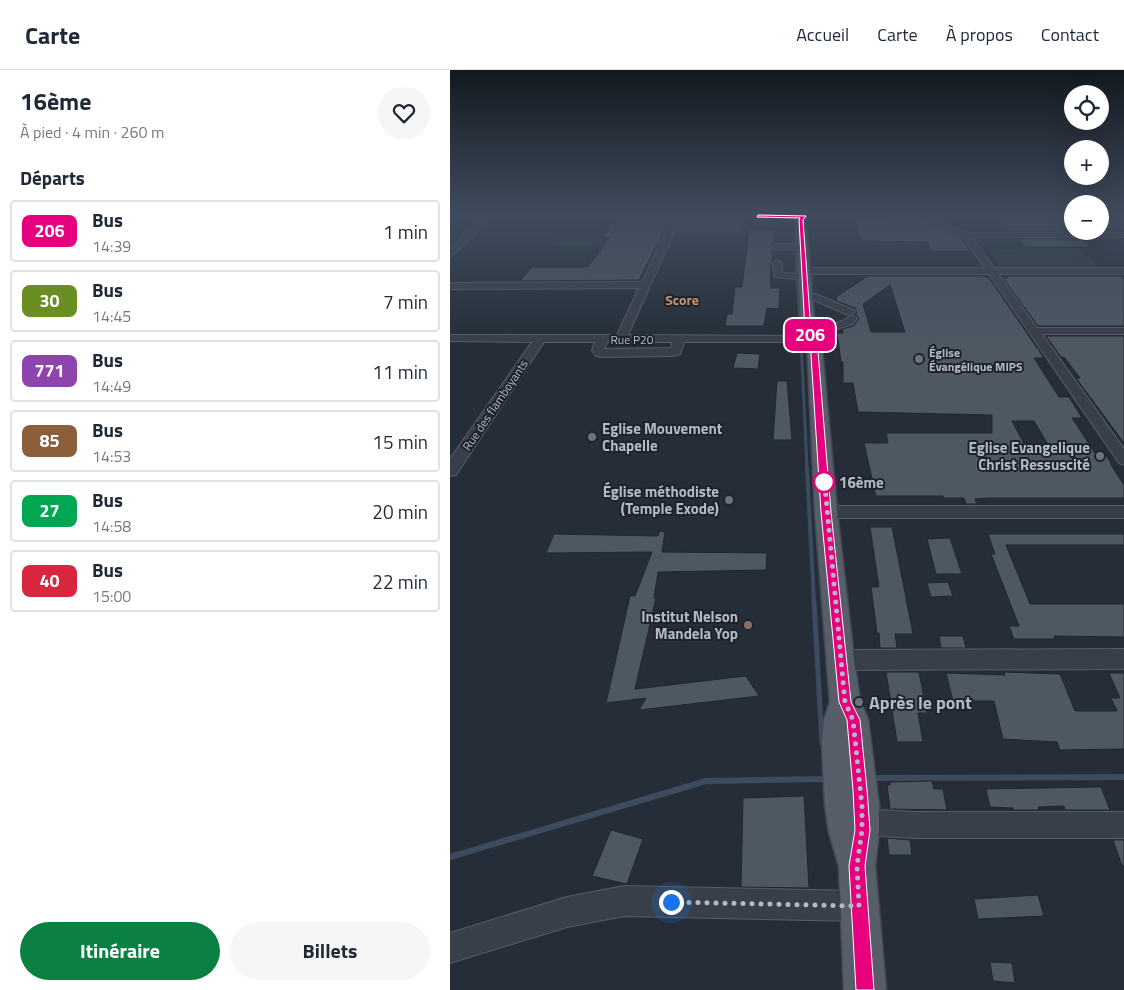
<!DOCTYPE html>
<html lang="fr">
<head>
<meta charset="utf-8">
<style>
	body { margin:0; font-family:"Titillium Web",sans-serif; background:#f6f6f7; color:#1f2937; height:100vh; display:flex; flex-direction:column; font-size:19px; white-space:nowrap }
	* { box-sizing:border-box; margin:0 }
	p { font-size:16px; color:#747a83 }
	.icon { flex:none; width:28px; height:28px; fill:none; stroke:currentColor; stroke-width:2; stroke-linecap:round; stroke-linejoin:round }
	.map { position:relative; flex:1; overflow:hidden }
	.details { display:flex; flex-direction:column; background:#fff; width:450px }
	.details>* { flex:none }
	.badge { padding:0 10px; border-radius:8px; font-size:18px; line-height:32px }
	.controls { position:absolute; left:614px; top:15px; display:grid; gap:10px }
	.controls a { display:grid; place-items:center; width:45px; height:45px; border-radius:50%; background:#fff; box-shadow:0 5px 20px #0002; font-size:25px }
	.you { position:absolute; width:25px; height:25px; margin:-12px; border:4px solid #fff; border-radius:50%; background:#1a73e8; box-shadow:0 0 0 8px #1a73e833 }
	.map>.badge { position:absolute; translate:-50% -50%; box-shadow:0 0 0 2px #fff }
	h2 { padding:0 20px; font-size:19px; line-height:45px }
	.round { display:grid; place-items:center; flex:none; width:52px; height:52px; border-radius:26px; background:#f6f6f7 }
	.head { display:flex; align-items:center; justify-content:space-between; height:85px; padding:0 20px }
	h1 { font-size:24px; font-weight:700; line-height:38px }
	.action { display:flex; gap:10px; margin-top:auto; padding:10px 20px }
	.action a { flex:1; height:58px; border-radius:30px; background:#0b8043; color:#fff; font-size:20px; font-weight:700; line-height:58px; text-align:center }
	.action a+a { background:#f6f6f7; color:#1f2937 }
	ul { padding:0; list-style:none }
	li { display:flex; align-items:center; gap:15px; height:62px; margin:0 10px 8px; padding:0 10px; border:2px solid #e0e1e3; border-radius:5px }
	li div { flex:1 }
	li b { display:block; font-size:19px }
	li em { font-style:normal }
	li .badge { min-width:55px; font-weight:700; text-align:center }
	header { display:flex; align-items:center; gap:30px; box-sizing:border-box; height:70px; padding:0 25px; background:#fff; border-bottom:1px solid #e0e1e3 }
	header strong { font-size:24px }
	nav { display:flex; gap:28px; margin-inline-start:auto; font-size:18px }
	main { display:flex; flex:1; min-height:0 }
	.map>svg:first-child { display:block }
</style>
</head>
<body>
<header>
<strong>Carte</strong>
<nav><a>Accueil</a><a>Carte</a><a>À propos</a><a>Contact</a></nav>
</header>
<main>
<section class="details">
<div class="head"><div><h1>16ème</h1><p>À pied · 4 min · 260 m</p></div><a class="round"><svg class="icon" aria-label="heart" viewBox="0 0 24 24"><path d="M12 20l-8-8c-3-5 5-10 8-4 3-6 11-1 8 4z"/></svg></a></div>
<h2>Départs</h2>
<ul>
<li><span class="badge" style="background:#e6007e;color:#fff">206</span><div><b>Bus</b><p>14:39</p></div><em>1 min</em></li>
<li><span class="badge" style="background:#6b8e23;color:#fff">30</span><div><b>Bus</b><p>14:45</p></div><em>7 min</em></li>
<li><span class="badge" style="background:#8e44ad;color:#fff">771</span><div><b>Bus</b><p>14:49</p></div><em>11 min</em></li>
<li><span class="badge" style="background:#8b5e3c;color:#fff">85</span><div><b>Bus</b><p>14:53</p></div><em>15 min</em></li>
<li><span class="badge" style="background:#00a651;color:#fff">27</span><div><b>Bus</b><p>14:58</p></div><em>20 min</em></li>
<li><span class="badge" style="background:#d7263d;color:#fff">40</span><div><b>Bus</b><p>15:00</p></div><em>22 min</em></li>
</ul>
<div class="action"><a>Itinéraire</a><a>Billets</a></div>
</section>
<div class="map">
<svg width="674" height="920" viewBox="0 0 674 920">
	<rect width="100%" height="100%" fill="#252e38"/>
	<g fill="#2d3e3e">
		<path d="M108,168H153L148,175H102Z"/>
		<path d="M629,178L646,195H550L538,179Z"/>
	</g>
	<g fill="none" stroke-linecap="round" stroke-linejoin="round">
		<path stroke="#3d4b5f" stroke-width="2" d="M344,144L347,210"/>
		<path stroke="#3d4b5f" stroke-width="2.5" d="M347,209L352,293"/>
		<path stroke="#3d4b5f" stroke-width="3" d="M352,291L357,398"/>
		<path stroke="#3d4b5f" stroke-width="4" d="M357,397L364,532"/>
		<path stroke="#3d4b5f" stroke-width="5" d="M364,531L372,674"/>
		<g stroke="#3d4b5f" stroke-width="6">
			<path d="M421,708L674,707"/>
			<path d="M0,787L256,711L377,709"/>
		</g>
	</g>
	<g fill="#4e5863" stroke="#202630" fill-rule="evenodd">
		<path d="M429,144H460L473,149L512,168L520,181H482L477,172L411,171L404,149L437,148Z"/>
		<path d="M543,144H612L622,152V161H559Z"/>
		<path d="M650,144H674V160L650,158Z"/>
		<path d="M164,151H219L189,210L70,211L82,197H138L160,167H152Z"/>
		<path d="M231,151H291L288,163H226Z"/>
		<path d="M299,160H324L323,174L320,177L323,181L322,191L320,193L321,218H330L329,239L317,238L314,256H275L277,244H282L285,217H292Z"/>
		<path d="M567,169H631L640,177H576Z"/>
		<path d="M418,206H532L539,208L594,288H584L609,327H619L632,348H622L645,383H655L662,395H661L674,415V428H538L525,429L527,434H516L514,428H494L493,426H426L414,373H438L436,363H542V345L408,342L403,313H393V292H391L387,263H393L392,259L404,256L409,248L405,244L407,243L405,238L387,231L386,227ZM440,215L455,262H421L413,234ZM562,351H584L603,383H579Z"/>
		<path d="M557,206H671L674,209V256H588L553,208H558Z"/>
		<path d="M596,266H674V373L626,308H630L614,287H611Z"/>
		<path d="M287,283L310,284L308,299L283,298Z"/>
		<path d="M327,311H337L342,370H323Z"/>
		<path d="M420,457H442L463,564H445L447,578H430L429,563H427L421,517H429Z"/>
		<path d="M210,461L215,462L212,482L317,483L316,500L208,502L204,528H206L185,619L296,606L309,626L189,640L196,628L156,633L180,526H185L202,482L96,483L104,464L208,466Z"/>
		<path d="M538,464H674V475H556L580,534H674V567L604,566L605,569H564L559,556H569L541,484H545Z"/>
		<path d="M500,468L512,504H486L477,469Z"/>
		<path d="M498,512L503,526L481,527L477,513Z"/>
		<path d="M489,566H513L516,578H491Z"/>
		<path d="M436,602H469L477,643H468L473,672H447Z"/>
		<path d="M554,602L610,604L625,641H667L661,628H670L659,603H674V679L610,680L607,672L553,669L544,631H503L496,603L555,605Z"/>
		<path d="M482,711L484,719H493L497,740L440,739L437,715H440V712Z"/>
		<path d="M651,717L660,740H615L614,736L588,737L589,740H563V738L540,737L536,719Z"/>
		<path d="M354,726L359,818L291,817L293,728Z"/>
		<path d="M161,760L193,769L177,814L142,806Z"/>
		<path d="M437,768L460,770L462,785H439Z"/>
		<path d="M663,770H674V796H672Z"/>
		<path d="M588,825L594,846L528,849L524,829Z"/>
		<path d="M540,892L562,893L565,913L543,911Z"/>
	</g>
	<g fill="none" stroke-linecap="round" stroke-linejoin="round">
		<defs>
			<g id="minor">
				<path d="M0,144L356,145V149H230L178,265L364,266L370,269L364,272H234L230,284L223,286L150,287L146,286L142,280L145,272H94L6,405L0,406V389L82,272L0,271V265H167L189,218L0,219V213L192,212L222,149L43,148L0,187V179L10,170L12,165L33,148H0ZM157,272H222L221,278L154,279Z"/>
				<path d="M466,144H476L517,163H674V167H522L544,198H674V204H548L587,258H674V264H592L674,379V395L669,393L539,204H363L358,201L363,198H535L513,167Z"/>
				<path d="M326,174H352L356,177L352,180L323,179L322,177Z"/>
				<path d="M327,190L332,193V203L354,204L359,207L354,210L325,207L322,193Z"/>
				<path d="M365,224L404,240L405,242L400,245L396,244L361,229V225Z"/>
				<path d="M402,245L407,248L403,254L370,264L364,261L366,259L395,250Z"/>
				<path d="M376,436H674V448H376L370,446L368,442L370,438Z"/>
				<path d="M674,579V599L390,600L382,597L379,590L382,583L390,580Z"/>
				<path d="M412,739L465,742H674V768H465L412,765L403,761L399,752L403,743Z"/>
				<path d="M174,816L409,821L419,826L424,836L419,846L409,851L174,846L117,857L0,893V863L117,827Z"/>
			</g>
			<path id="major" d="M349,144H359L356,150L365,261L371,269L387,442L404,590L410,631L418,650L429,736V760L425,796L436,920H394L389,796L379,762L375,735L372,672L374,650L380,632L365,442L357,269L351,261L346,150Z"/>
		</defs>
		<use href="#minor" stroke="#575d67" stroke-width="2"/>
		<use href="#major" stroke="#454b55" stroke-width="3"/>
		<use href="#minor" fill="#393f49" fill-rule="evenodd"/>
		<use href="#major" fill="#575e69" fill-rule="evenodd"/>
	</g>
	<linearGradient id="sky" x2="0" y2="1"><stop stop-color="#14191f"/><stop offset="0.53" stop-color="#404c5e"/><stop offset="1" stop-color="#404c5e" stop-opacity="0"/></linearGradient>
	<rect width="674" height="273" fill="url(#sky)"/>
	<path fill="#e6007e" stroke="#fff" d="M308,145L356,146L353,150L361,261L367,269L381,442L401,632L410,650L417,720L420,760L415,796L424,920H406L399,796L405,760L403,720L397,650L389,632L371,442L360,269L355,261L349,150L350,148L307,147Z"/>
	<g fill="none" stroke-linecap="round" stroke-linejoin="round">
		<path stroke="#b4bac4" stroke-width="5" stroke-dasharray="0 9" d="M221,832L409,836L407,796L412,760V736L403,650L395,632L374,406V412"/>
	</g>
	<g fill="#6b7280" stroke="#1e242d" stroke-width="2">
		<circle cx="469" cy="289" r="5"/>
		<circle cx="142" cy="367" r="5"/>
		<circle cx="650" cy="386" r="5"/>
		<circle cx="279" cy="430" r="5"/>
		<circle cx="409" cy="632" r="5"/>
	</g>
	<circle fill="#fff" stroke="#e6007e" stroke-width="2.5" cx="374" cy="412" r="10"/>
	<circle fill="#8d6e63" stroke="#1e242d" stroke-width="2" cx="298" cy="555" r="5"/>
	<g text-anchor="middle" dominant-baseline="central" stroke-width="4" stroke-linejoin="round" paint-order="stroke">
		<g font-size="12" fill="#b4bac4" stroke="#1e242d">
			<text x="182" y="269">Rue P20</text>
			<text transform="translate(45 335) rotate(-56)">Rue des flamboyants</text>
		</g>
		<g font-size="12" font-weight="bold" fill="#b4bac4" stroke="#1e242d" text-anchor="start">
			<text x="479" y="282">Église<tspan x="479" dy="14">Évangélique MIPS</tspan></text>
		</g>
		<g font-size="14" font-weight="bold" fill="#c6936d" stroke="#1e242d">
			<text x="232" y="229">Score</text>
		</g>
		<g font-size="15" font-weight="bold" fill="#b4bac4" stroke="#1e242d" text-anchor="end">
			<text x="152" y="358" text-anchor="start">Eglise Mouvement<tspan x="152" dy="17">Chapelle</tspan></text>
			<text x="640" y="377">Eglise Evangelique<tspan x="640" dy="17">Christ Ressuscité</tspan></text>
			<text x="269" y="421">Église méthodiste<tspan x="269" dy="17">(Temple Exode)</tspan></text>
			<text x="288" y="546">Institut Nelson<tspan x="288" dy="17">Mandela Yop</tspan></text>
		</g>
		<g font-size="15" font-weight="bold" fill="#b4bac4" stroke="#1e242d" text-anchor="start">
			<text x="389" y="412">16ème</text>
		</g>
		<g font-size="18" font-weight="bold" fill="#b4bac4" stroke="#1e242d" text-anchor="start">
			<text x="419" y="632">Après le pont</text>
		</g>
	</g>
</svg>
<div class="controls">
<a><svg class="icon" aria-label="locate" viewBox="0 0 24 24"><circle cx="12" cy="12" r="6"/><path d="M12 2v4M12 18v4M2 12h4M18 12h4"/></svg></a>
<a>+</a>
<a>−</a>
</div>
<div class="you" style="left:221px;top:832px"></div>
<b class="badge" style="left:360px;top:265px;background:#e6007e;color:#fff">206</b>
</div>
</main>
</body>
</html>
